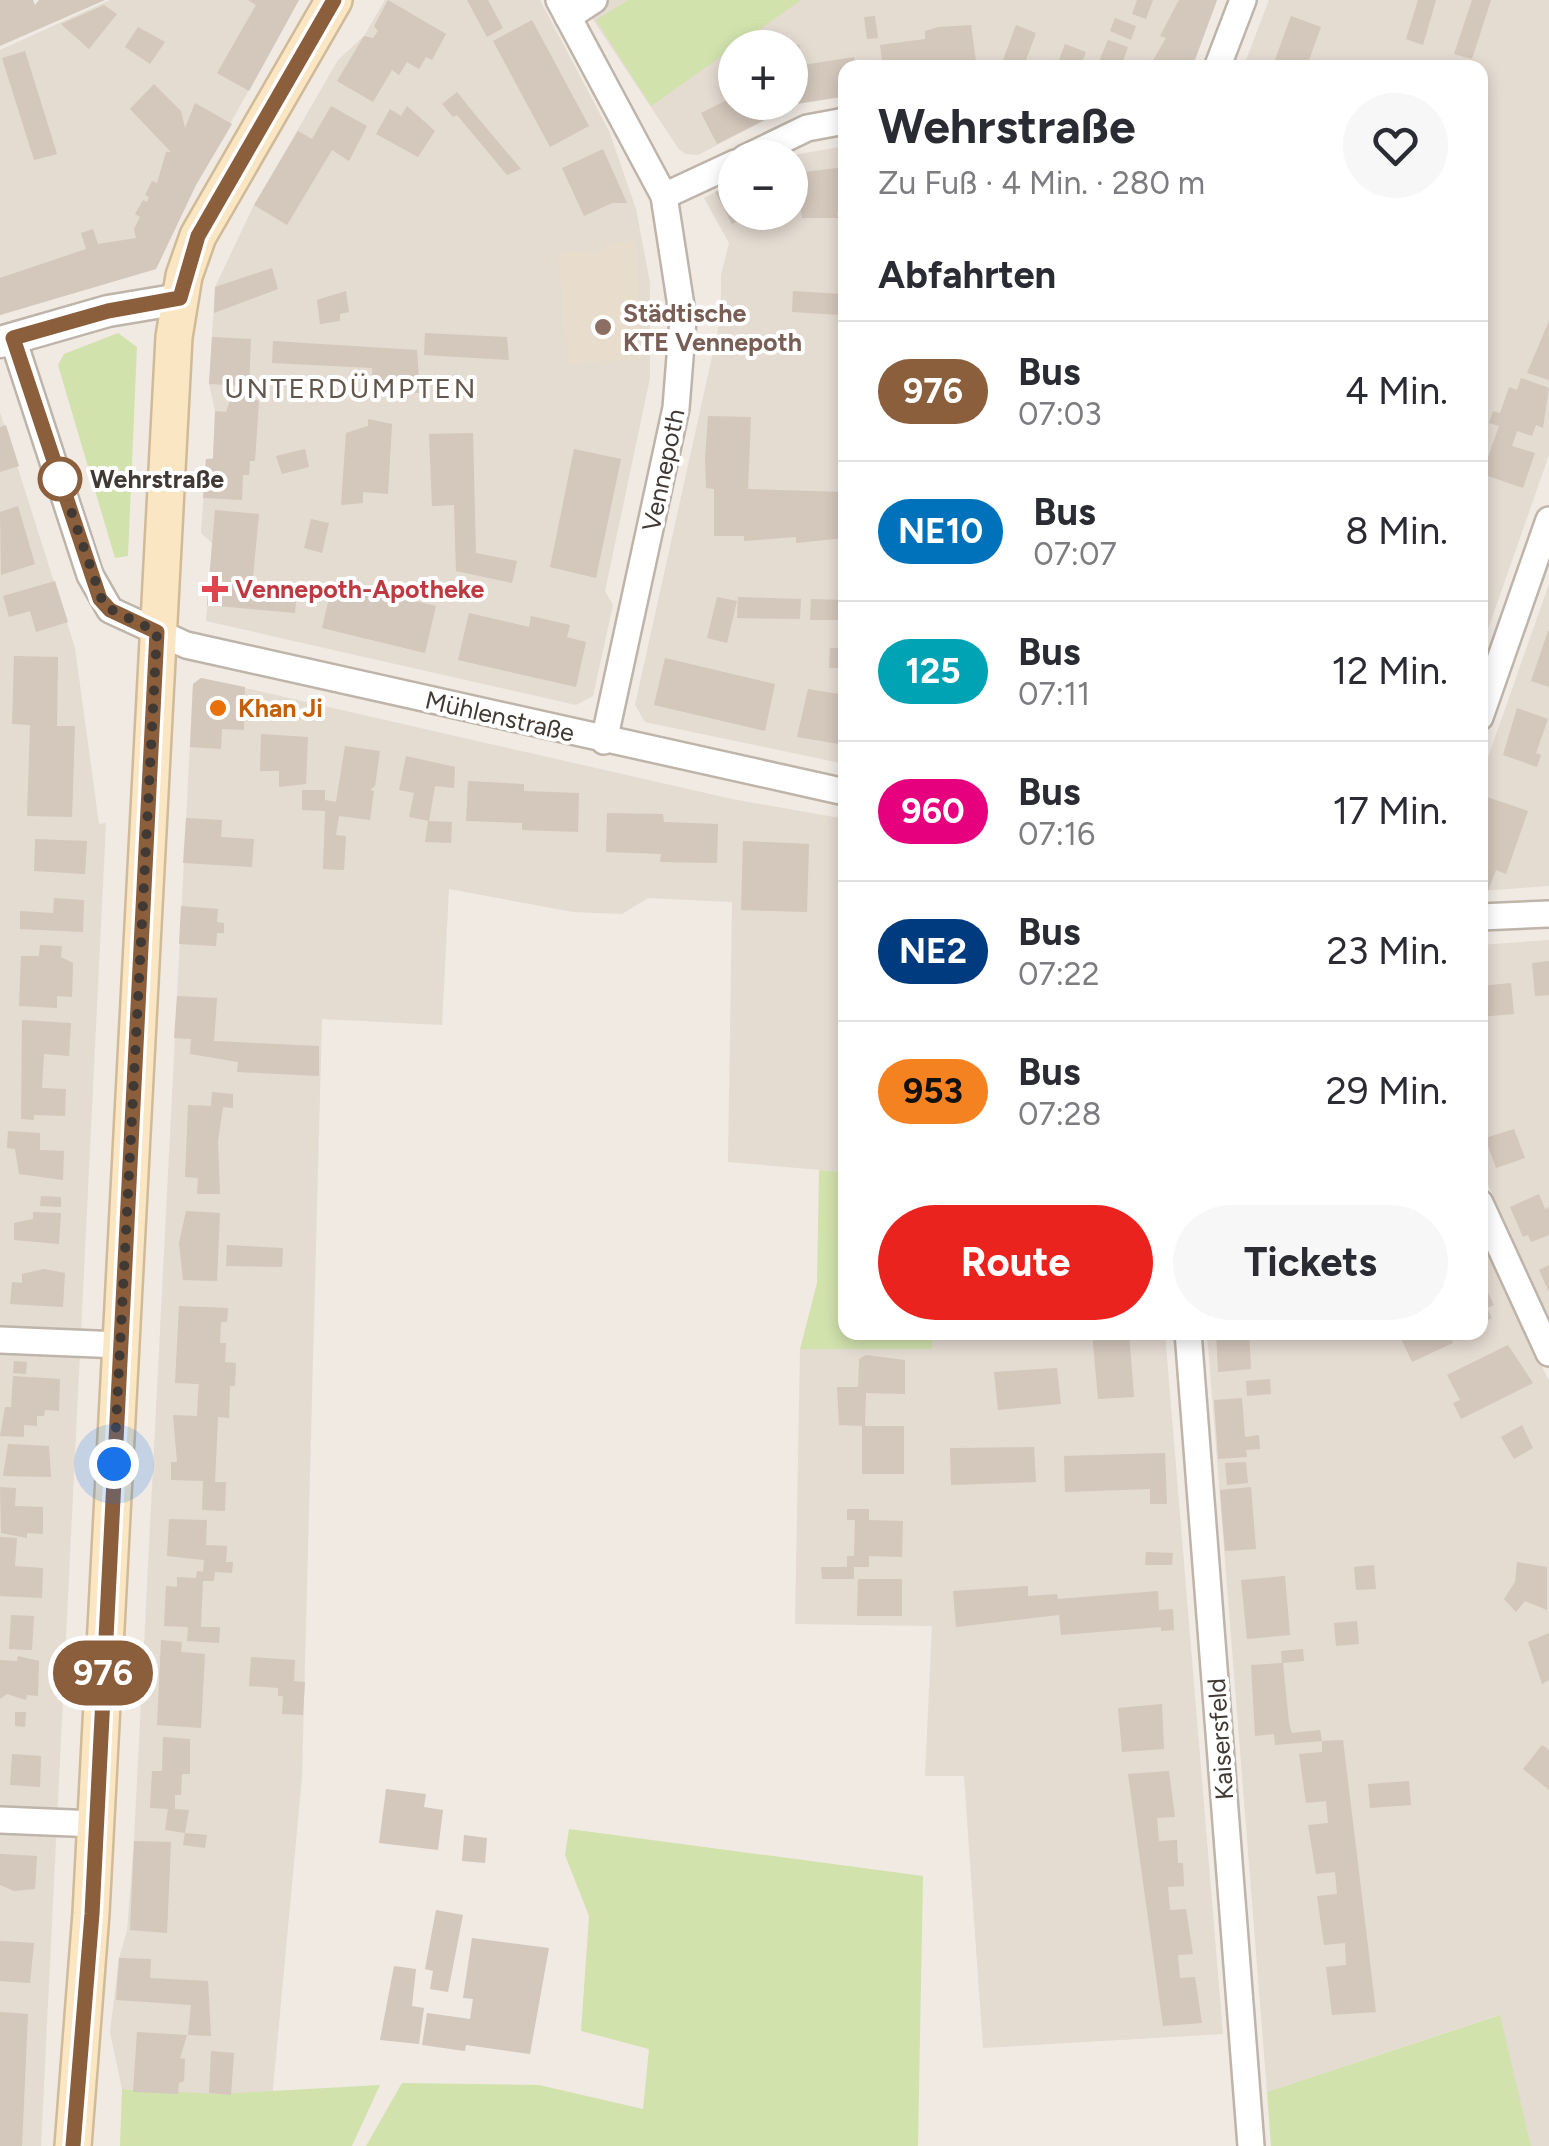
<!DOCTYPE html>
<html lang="de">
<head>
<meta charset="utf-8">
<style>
	body { margin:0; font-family:Figtree,sans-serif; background:#f7f7f7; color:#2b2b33; height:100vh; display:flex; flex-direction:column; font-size:38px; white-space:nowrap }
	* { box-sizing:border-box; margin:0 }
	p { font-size:32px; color:#7c7c81 }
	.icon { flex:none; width:55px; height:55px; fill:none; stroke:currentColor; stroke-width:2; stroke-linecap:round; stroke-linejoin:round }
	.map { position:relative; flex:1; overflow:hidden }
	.panel { position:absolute; left:838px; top:60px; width:650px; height:1280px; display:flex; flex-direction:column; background:#fff; border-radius:20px; box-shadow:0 5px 15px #0003 }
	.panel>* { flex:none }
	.badge { padding:0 20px; border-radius:32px; font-size:35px; line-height:65px }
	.controls { position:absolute; left:718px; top:30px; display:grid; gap:20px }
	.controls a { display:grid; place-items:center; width:90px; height:90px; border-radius:50%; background:#fff; box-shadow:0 5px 15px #0003; font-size:50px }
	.you { position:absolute; width:50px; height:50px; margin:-25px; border:8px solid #fff; border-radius:50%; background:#1a73e8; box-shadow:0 0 0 15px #1a73e833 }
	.map>.badge { position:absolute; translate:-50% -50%; box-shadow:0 0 0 5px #fff }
	h2 { padding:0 40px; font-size:38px; line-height:90px }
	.round { display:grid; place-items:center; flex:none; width:105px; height:105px; border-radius:52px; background:#f7f7f7 }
	.summary { display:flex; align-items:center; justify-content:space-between; height:170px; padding:0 40px }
	h1 { font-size:48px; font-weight:700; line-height:75px }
	.button { display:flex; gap:20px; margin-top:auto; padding:20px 40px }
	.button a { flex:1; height:115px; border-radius:60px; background:#eb231f; color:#fff; font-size:40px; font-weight:700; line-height:115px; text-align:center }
	.button a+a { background:#f7f7f7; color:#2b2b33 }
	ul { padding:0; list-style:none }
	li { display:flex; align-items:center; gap:30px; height:140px; padding:0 40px; border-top:2px solid #e1e1e2 }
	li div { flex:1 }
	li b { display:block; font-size:38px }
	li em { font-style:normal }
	li .badge { min-width:110px; font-weight:700; text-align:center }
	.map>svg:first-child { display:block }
</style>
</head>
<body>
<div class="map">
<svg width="1549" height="2146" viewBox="0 0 1549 2146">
	<rect width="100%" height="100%" fill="#f0eae3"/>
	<g fill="#e4dbd1" fill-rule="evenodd">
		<path d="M110,0H299L196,185L156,269L0,315V50Z"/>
		<path d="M385,0H540L609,131L636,209L650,283V378L605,591L613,605L593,696L576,705L206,621L212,543L201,533L206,459L213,458L215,411L209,384L215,287L253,207L338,60L364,36Z"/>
		<path d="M580,0H1217L1192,67L845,68V97L796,104L698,155L685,154L678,148ZM735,48H790V102H735Z"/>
		<path d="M1269,0H1549V455L1480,652V68H1243Z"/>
		<path d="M845,146V764L645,722L635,705L721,316V275L729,243L704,198L735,182V212H790V158L783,157Z"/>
		<path d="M0,412L75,648L99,824L106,823L41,2146H0Z"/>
		<path d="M1549,584V886L1480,891V780Z"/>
		<path d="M201,678L732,799L845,819V1172L728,1162L732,902L648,898L622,914L573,912L449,889L442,1025L322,1019L302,1777L272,2099L122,2089L110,2032L119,1958L127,1931L134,1840L193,684Z"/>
		<path d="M1549,940V1324L1480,1166V945Z"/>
		<path d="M1480,1239L1549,1381V2146H1531L1499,2015L1267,2092L1207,1333L1480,1332Z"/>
		<path d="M932,1332L1165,1333L1223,2034L983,2048L964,1776H925L932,1626L795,1624L800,1349H931Z"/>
	</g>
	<path fill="#e8ddcd" d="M634,241L642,359L569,364L558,253L605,250L606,243Z"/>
	<g fill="#d1e2ad">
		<path d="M628,0H801L651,106L596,20Z"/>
		<path d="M118,333L137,347L128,556L115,558L58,365L64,354Z"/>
		<path d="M819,1170L845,1172V1332L932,1333V1349H800L817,1283Z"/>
		<path d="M569,1829L923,1876L918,2146H366L402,2083L539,2085L643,2109L649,2049L581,2031L589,1916L565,1855Z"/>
		<path d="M1500,2015L1531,2146H1271L1267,2092Z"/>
		<path d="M380,2085L352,2146H120L122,2089L218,2094Z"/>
	</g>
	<g fill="#d4c7bc">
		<path d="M0,0H33L35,5L39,0H105L0,46Z"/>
		<path d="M248,0H299L249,91L217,73L256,5Z"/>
		<path d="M388,0L446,34L432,60L426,57L419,69L407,62L399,75L392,70L373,102L337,81L364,36L373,38L378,31L374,26Z"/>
		<path d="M467,0H488L503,28L487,37Z"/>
		<path d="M1137,0H1153L1146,19L1132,14Z"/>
		<path d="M1179,0H1217L1192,68H1155L1152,62L1166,38L1160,36Z"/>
		<path d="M1418,0H1436L1423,45L1406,39Z"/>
		<path d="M1472,0H1491L1472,59L1454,54Z"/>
		<path d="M104,5L117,14L89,49L61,24Z"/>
		<path d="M875,16L878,38L867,39L864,17Z"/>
		<path d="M1291,16L1321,27L1306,68H1272Z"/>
		<path d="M1115,18L1136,26L1131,40L1110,31Z"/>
		<path d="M532,20L589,126L550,147L493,41Z"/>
		<path d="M971,25L977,68H883L880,45L925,39V31L938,27Z"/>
		<path d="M1016,25L1036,33L1023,68H1000Z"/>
		<path d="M138,27L165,42L150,64L125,47Z"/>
		<path d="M1108,40L1128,47L1122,64L1096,68Z"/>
		<path d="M799,44L803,65L854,57L856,68H845V96L796,104L717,144L701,113L735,96V102H790V94L795,102L790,48Z"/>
		<path d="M1065,44L1086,52L1080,68H1056Z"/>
		<path d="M25,51L57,154L34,160L2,58Z"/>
		<path d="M154,84L181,111L185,128L195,103L232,124L196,185L156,269L0,315V278L86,249L81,233L93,229L98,244L136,238L134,229L140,217L135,214L143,200L147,202L149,197L145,195L152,181L157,183L166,152H171L130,109Z"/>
		<path d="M457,92L478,118L521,169L507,175L457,115L453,117L442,104Z"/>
		<path d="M331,106L367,126L349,161L332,150L287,225L254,205L298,131L312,139Z"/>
		<path d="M407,106L435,131L418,157L376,134L390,109L401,116Z"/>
		<path d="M603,149L627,203H612L584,216L562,168Z"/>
		<path d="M845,167V211L837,212L838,218H802L796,173Z"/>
		<path d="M735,182V212H754L732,224L715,192Z"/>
		<path d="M272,268L278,289L214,313L215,287Z"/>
		<path d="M346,291L349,312L340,314V321L320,324L317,300Z"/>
		<path d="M793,291L842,294L840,315L792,312Z"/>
		<path d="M1549,321V380L1527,373Z"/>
		<path d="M425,333L507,337L509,360L424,355Z"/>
		<path d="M212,337L251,339L249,386L209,384Z"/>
		<path d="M273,341L417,350L420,393L382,391V395H373L372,368L272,363Z"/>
		<path d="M1521,378L1549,388L1543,428L1536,425L1532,436L1517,431L1512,446L1535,453L1523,488L1482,474L1499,426L1489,423L1493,411L1500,413L1509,387L1517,390Z"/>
		<path d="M233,392L259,401L255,461H250L249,475H243L242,500L203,498L206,459H213L215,411L226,412Z"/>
		<path d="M708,416L751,417L748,489L845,492V538L796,543V537L744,541V536H714V489L706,488L705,458Z"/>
		<path d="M368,419L392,424L388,494L363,492V503L341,505L346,433L368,426Z"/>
		<path d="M6,425L19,466L0,472V427Z"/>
		<path d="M473,433L476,553L517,561L512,583L456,571L454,505L432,506L429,434Z"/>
		<path d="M305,449L309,467L282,474L276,456Z"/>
		<path d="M574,449L621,459L596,578L550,567Z"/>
		<path d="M18,506L35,564L1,575L0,512Z"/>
		<path d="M215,510L259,514L252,587L297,591L295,613L207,605Z"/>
		<path d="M311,519L329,523L322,553L304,548Z"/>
		<path d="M55,581L68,622L36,632L30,611L9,617L3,596Z"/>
		<path d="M333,581L436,606L425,653L322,628Z"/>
		<path d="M717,597L737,601L727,643L707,638Z"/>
		<path d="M738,597L801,599L800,619L737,618Z"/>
		<path d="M811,599L845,600V620H810Z"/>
		<path d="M469,613L529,627L531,616L570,625L567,637L586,642L576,687L458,660Z"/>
		<path d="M1548,631H1549V687L1531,681Z"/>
		<path d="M830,648H845V668H829Z"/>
		<path d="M14,656L58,657L57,726H75L72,817L27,816L30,725L12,724Z"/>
		<path d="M665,658L775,684L765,731L654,705Z"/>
		<path d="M201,678L245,687L244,730L222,729L221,749L190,747L193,684Z"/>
		<path d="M808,689L845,695V745L797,737Z"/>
		<path d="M1517,708L1548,719L1536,753L1541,755L1537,767L1503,755Z"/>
		<path d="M261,734L308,737L306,784L279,787V771H260Z"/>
		<path d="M345,746L380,751L375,786L370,790L374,791L370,820L339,816L336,835L346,836L344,870L323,869L325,811L302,810V790H325V800L336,802Z"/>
		<path d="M406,756L455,767L454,788L435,786L429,821L409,817L414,793L399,790Z"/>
		<path d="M468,781L524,784V791L579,793L578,832L522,830V823L466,821Z"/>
		<path d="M1487,797L1528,811L1506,874L1496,870L1488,891L1480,888V816Z"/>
		<path d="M607,813L663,814L664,822L718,824L717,863L660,862L661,854L606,852Z"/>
		<path d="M186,818L222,820L221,837L254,839L252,867L183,863Z"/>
		<path d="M428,821L452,822L451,843L425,842Z"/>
		<path d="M35,839L87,841L85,874L34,871Z"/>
		<path d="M743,841L809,844L807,912L741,910Z"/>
		<path d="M54,898L84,900L83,932L20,929V911L53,913Z"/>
		<path d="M181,906L218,909L217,922L224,923V933H217L216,946L179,944Z"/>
		<path d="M40,945L62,946L61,957L73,963L72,997L57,996V1008L19,1006L21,956H39Z"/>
		<path d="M1549,961V995L1535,996L1532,963Z"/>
		<path d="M1511,983L1514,1014L1480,1017V986Z"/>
		<path d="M177,996L217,998L214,1041L319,1046V1076L237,1072L238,1062L190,1054L191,1039L174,1038Z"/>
		<path d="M22,1020L71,1023L69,1056L44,1054L42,1088L66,1089L65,1116L34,1115V1120L21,1119Z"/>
		<path d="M212,1092L233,1094V1108L223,1107L218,1141L220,1194H197L198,1178L185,1177L188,1105L211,1106Z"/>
		<path d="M1514,1129L1525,1158L1496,1168L1485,1138Z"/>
		<path d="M8,1131L40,1133V1150L64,1151L63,1180L19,1174L15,1149L7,1148Z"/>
		<path d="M1539,1194L1545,1209L1549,1207V1235L1531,1242L1528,1235L1523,1237L1510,1207Z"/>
		<path d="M41,1196L61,1197V1207L40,1206Z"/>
		<path d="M186,1211L220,1213L217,1281L183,1280L179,1243Z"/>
		<path d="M33,1212L61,1213L59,1244L14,1240V1223L33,1219Z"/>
		<path d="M227,1245L283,1248L282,1267L226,1266Z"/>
		<path d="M1549,1265V1292L1539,1270Z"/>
		<path d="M44,1269L65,1273L63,1307L10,1304L12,1282L22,1283V1274Z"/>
		<path d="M1480,1276L1494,1305L1487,1308L1492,1318L1480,1324Z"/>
		<path d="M179,1306L228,1308L227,1322H221L220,1343H226L225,1362L236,1363L235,1386H230L229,1418L218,1417L215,1482H226L225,1511L202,1510L203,1481L171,1480V1462H177L173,1415L197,1416L198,1395L199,1384L175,1383Z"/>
		<path d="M1092,1332H1129L1134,1397L1098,1399Z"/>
		<path d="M1216,1332H1249L1251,1369L1218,1372Z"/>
		<path d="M1398,1332H1461L1451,1337L1453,1343L1412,1362Z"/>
		<path d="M1508,1345L1533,1383L1461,1419L1453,1403L1460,1400L1447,1375Z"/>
		<path d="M866,1355L905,1360V1394L866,1393L865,1426L839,1425L837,1387H858L859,1359Z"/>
		<path d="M14,1361L27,1362L26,1374L13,1373Z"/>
		<path d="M1057,1368L1061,1404L998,1410L994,1372Z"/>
		<path d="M13,1376L60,1379L59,1411L45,1410L44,1416H37V1426L24,1425V1437L0,1436L5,1407H11Z"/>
		<path d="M1270,1379L1271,1394L1247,1396L1246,1381Z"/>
		<path d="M1242,1398L1245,1437L1259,1435L1260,1449L1246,1450L1247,1457L1218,1459L1214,1400Z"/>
		<path d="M1522,1425L1533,1448L1514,1459L1501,1437Z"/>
		<rect x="862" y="1426" width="42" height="48"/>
		<path d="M8,1444L49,1446L51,1477L3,1476Z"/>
		<path d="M1034,1447L1036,1482L951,1485L950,1448Z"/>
		<path d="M1165,1453L1167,1504H1150V1489L1065,1492L1064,1456Z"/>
		<path d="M1246,1462L1248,1483L1227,1485L1225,1463Z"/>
		<path d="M0,1487L16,1488L15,1506L43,1507V1534L27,1533V1538L1,1533Z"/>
		<path d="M1251,1487L1256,1549L1225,1551L1220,1490Z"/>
		<path d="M847,1509H869V1520L903,1521L902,1557L869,1556V1567H854V1579H822L821,1567H847V1556H854L855,1520H847Z"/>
		<path d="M169,1519L207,1520L206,1545L227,1546L226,1562H233L232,1573L215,1572L214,1581H203L201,1627H220L219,1643L187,1641L188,1627L164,1626L166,1586L177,1587V1577L196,1578L197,1571L203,1572L204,1560L167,1556Z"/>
		<path d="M0,1537L17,1538L15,1566L43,1568L42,1598L0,1596Z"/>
		<path d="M1146,1552L1173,1553L1172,1565H1145Z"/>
		<path d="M1517,1562L1547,1567V1610L1525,1601L1516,1612L1504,1599L1515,1582Z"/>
		<path d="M1374,1565L1376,1589L1356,1590L1354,1567Z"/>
		<path d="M1285,1576L1290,1635L1247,1639L1241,1580Z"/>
		<path d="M858,1579H902V1616H857Z"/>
		<path d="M1028,1586V1596L1057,1594L1058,1599L1158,1591L1159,1610L1173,1609L1174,1630L1161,1631V1627L1061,1635L1059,1615L956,1627L953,1591Z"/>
		<path d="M11,1615L34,1616L32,1650L9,1649Z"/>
		<path d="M1357,1621L1359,1644L1336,1646L1334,1623Z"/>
		<path d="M1549,1633V1680L1542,1684L1528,1642Z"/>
		<path d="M161,1640L182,1642L181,1652L205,1654L201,1728L157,1725Z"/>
		<path d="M1303,1649L1304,1661L1283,1663L1289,1723L1292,1733L1320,1730L1322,1741L1275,1745L1274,1734L1255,1736L1251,1665L1282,1663L1281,1651Z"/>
		<path d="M18,1656L39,1661L38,1696L27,1695L26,1700L7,1694L0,1699V1660L17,1661Z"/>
		<path d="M251,1657L295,1660L294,1681L305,1682L303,1715L282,1714L283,1696H278V1688L249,1686Z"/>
		<path d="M1162,1704L1164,1749L1122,1752L1118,1708Z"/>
		<path d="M15,1712H26L25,1727L15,1726Z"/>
		<path d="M163,1737L190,1739V1774H182L181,1795H175V1809L189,1810L185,1833L165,1830L168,1809L150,1808L152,1771H162Z"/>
		<path d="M1343,1740L1376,2012L1332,2015L1326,1967L1346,1965L1345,1943L1324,1945L1317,1896L1337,1894L1335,1872L1316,1874L1308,1825L1328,1823L1326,1801L1306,1803L1299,1754L1322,1752V1741Z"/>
		<path d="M1542,1745L1549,1750V1790L1523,1769Z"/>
		<path d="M12,1754L41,1756L40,1787L10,1785Z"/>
		<path d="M1169,1771L1175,1817L1157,1818L1159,1841L1177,1840L1178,1863H1183L1184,1886L1168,1887L1170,1910L1186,1909L1193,1954L1178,1955L1180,1978L1195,1977L1202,2023L1163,2026L1128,1774Z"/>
		<path d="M1409,1781L1411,1805L1370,1808L1368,1784Z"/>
		<path d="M386,1789L426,1794L424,1807L443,1810L438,1850L379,1843Z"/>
		<path d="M185,1833L207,1835L205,1848L183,1845Z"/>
		<path d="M464,1835L487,1838L485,1863L462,1861Z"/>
		<path d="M134,1841L171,1842L167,1933L130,1930Z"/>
		<path d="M0,1854L37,1856L35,1889L14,1891L0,1885Z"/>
		<path d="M436,1910L463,1915L448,1992L430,1989L433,1971L425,1969Z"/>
		<path d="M472,1938L549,1948L530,2054L466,2045L465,2051L422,2045L427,2013L470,2019L473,1999L463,1998Z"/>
		<path d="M0,1941L34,1943L30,1983L0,1981Z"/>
		<path d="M119,1958L151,1959L150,1978L208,1981L211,2036L188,2035L191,2005L116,2000Z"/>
		<path d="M394,1966L416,1969L412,2006L424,2008L419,2044L380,2040Z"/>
		<path d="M0,2012L28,2014L22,2146H0Z"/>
		<path d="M137,2032L187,2035L180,2058L185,2059L184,2081L179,2083L178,2094L133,2092Z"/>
		<path d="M211,2051L234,2053L231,2095L209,2093Z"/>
	</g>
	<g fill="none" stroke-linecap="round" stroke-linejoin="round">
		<defs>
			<g id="minor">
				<path d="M559,0L664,196L683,319L676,408L604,741"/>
				<path d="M568,17L594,0"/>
				<path d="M1217,68L1243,0"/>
				<path d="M745,158L807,128L845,121"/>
				<path d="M664,196L735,163"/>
				<path d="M13,339L90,575L110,610L186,645L845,792"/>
				<path d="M1480,717L1549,520"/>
				<path d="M1480,917L1549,914"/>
				<path d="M1480,1203L1549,1353"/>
				<path d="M1188,1332L1251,2146"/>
				<path d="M0,1340L120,1345"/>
				<path d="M0,1820L96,1824"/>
			</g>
			<path id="tertiary" d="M0,342L108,311L180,299"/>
			<path id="secondary" d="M73,2146L91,1913L174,337L184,276L198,236L334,0"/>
		</defs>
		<use href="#minor" stroke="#beb4a9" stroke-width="30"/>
		<use href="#tertiary" stroke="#beb4a9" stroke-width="35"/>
		<use href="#secondary" stroke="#d0ba97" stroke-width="40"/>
		<use href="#minor" stroke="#fff" stroke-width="25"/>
		<use href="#tertiary" stroke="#fff" stroke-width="30"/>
		<use href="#secondary" stroke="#fae6c2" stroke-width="35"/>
	</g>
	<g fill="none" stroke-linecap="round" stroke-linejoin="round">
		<defs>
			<path id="line" d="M73,2146L92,1914L157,632L110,610L100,599L13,338L108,311L180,298L198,236L334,0"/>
		</defs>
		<use href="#line" stroke="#fff" stroke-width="22"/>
		<use href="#line" stroke="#8b5e3c" stroke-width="15"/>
		<path stroke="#413a34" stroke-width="10" stroke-dasharray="0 18" d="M60,479L104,606L157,632L114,1464"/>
	</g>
	<circle fill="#8d6e63" stroke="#fff" stroke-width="4" cx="603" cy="327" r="10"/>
	<circle fill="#fff" stroke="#8b5e3c" stroke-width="5" cx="60" cy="479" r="20"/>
	<path fill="#e0444e" stroke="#fff" stroke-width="4" d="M210 574h10v10h10v10h-10v10h-10v-10h-10v-10h10z"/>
	<circle fill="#e8710a" stroke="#fff" stroke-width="4" cx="218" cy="708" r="10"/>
	<g text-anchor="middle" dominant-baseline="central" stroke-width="8" stroke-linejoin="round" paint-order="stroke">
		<g font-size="25" font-weight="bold" fill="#785e54" stroke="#fff" text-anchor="start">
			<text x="623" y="313">Städtische<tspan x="623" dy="29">KTE Vennepoth</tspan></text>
		</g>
		<g font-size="25" fill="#413a34" stroke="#fff">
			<text transform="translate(663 470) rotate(-78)">Vennepoth</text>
			<text transform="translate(500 716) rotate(13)">Mühlenstraße</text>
			<text transform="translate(1220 1739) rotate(-94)">Kaisersfeld</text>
		</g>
		<g font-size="25" font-weight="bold" fill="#413a34" stroke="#fff" text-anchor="start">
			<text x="90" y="479">Wehrstraße</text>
		</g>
		<g font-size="25" font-weight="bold" fill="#be3a42" stroke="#fff" text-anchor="start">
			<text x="235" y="589">Vennepoth-Apotheke</text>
		</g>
		<g font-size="25" font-weight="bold" fill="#c56008" stroke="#fff" text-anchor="start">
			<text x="238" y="708">Khan Ji</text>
		</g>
		<g font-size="28" letter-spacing="2.5" fill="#63574c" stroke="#fff">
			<text x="351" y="388">UNTERDÜMPTEN</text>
		</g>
	</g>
</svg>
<div class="controls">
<a>+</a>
<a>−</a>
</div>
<div class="you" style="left:114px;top:1464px"></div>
<b class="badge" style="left:103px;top:1673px;background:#8b5e3c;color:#fff">976</b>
<section class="panel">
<div class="summary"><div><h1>Wehrstraße</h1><p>Zu Fuß · 4 Min. · 280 m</p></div><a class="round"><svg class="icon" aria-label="heart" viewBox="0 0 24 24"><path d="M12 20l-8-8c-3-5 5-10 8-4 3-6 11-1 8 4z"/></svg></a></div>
<h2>Abfahrten</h2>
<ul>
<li><span class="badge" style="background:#8b5e3c;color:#fff">976</span><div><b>Bus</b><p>07:03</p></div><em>4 Min.</em></li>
<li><span class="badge" style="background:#0072bc;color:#fff">NE10</span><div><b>Bus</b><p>07:07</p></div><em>8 Min.</em></li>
<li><span class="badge" style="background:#00a3b4;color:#fff">125</span><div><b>Bus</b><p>07:11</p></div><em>12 Min.</em></li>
<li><span class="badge" style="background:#e6007e;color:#fff">960</span><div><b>Bus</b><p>07:16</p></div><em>17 Min.</em></li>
<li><span class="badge" style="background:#003b80;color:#fff">NE2</span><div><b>Bus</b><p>07:22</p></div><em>23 Min.</em></li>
<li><span class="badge" style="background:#f58220;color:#111">953</span><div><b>Bus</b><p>07:28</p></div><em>29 Min.</em></li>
</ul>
<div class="button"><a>Route</a><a>Tickets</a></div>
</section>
</div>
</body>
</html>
